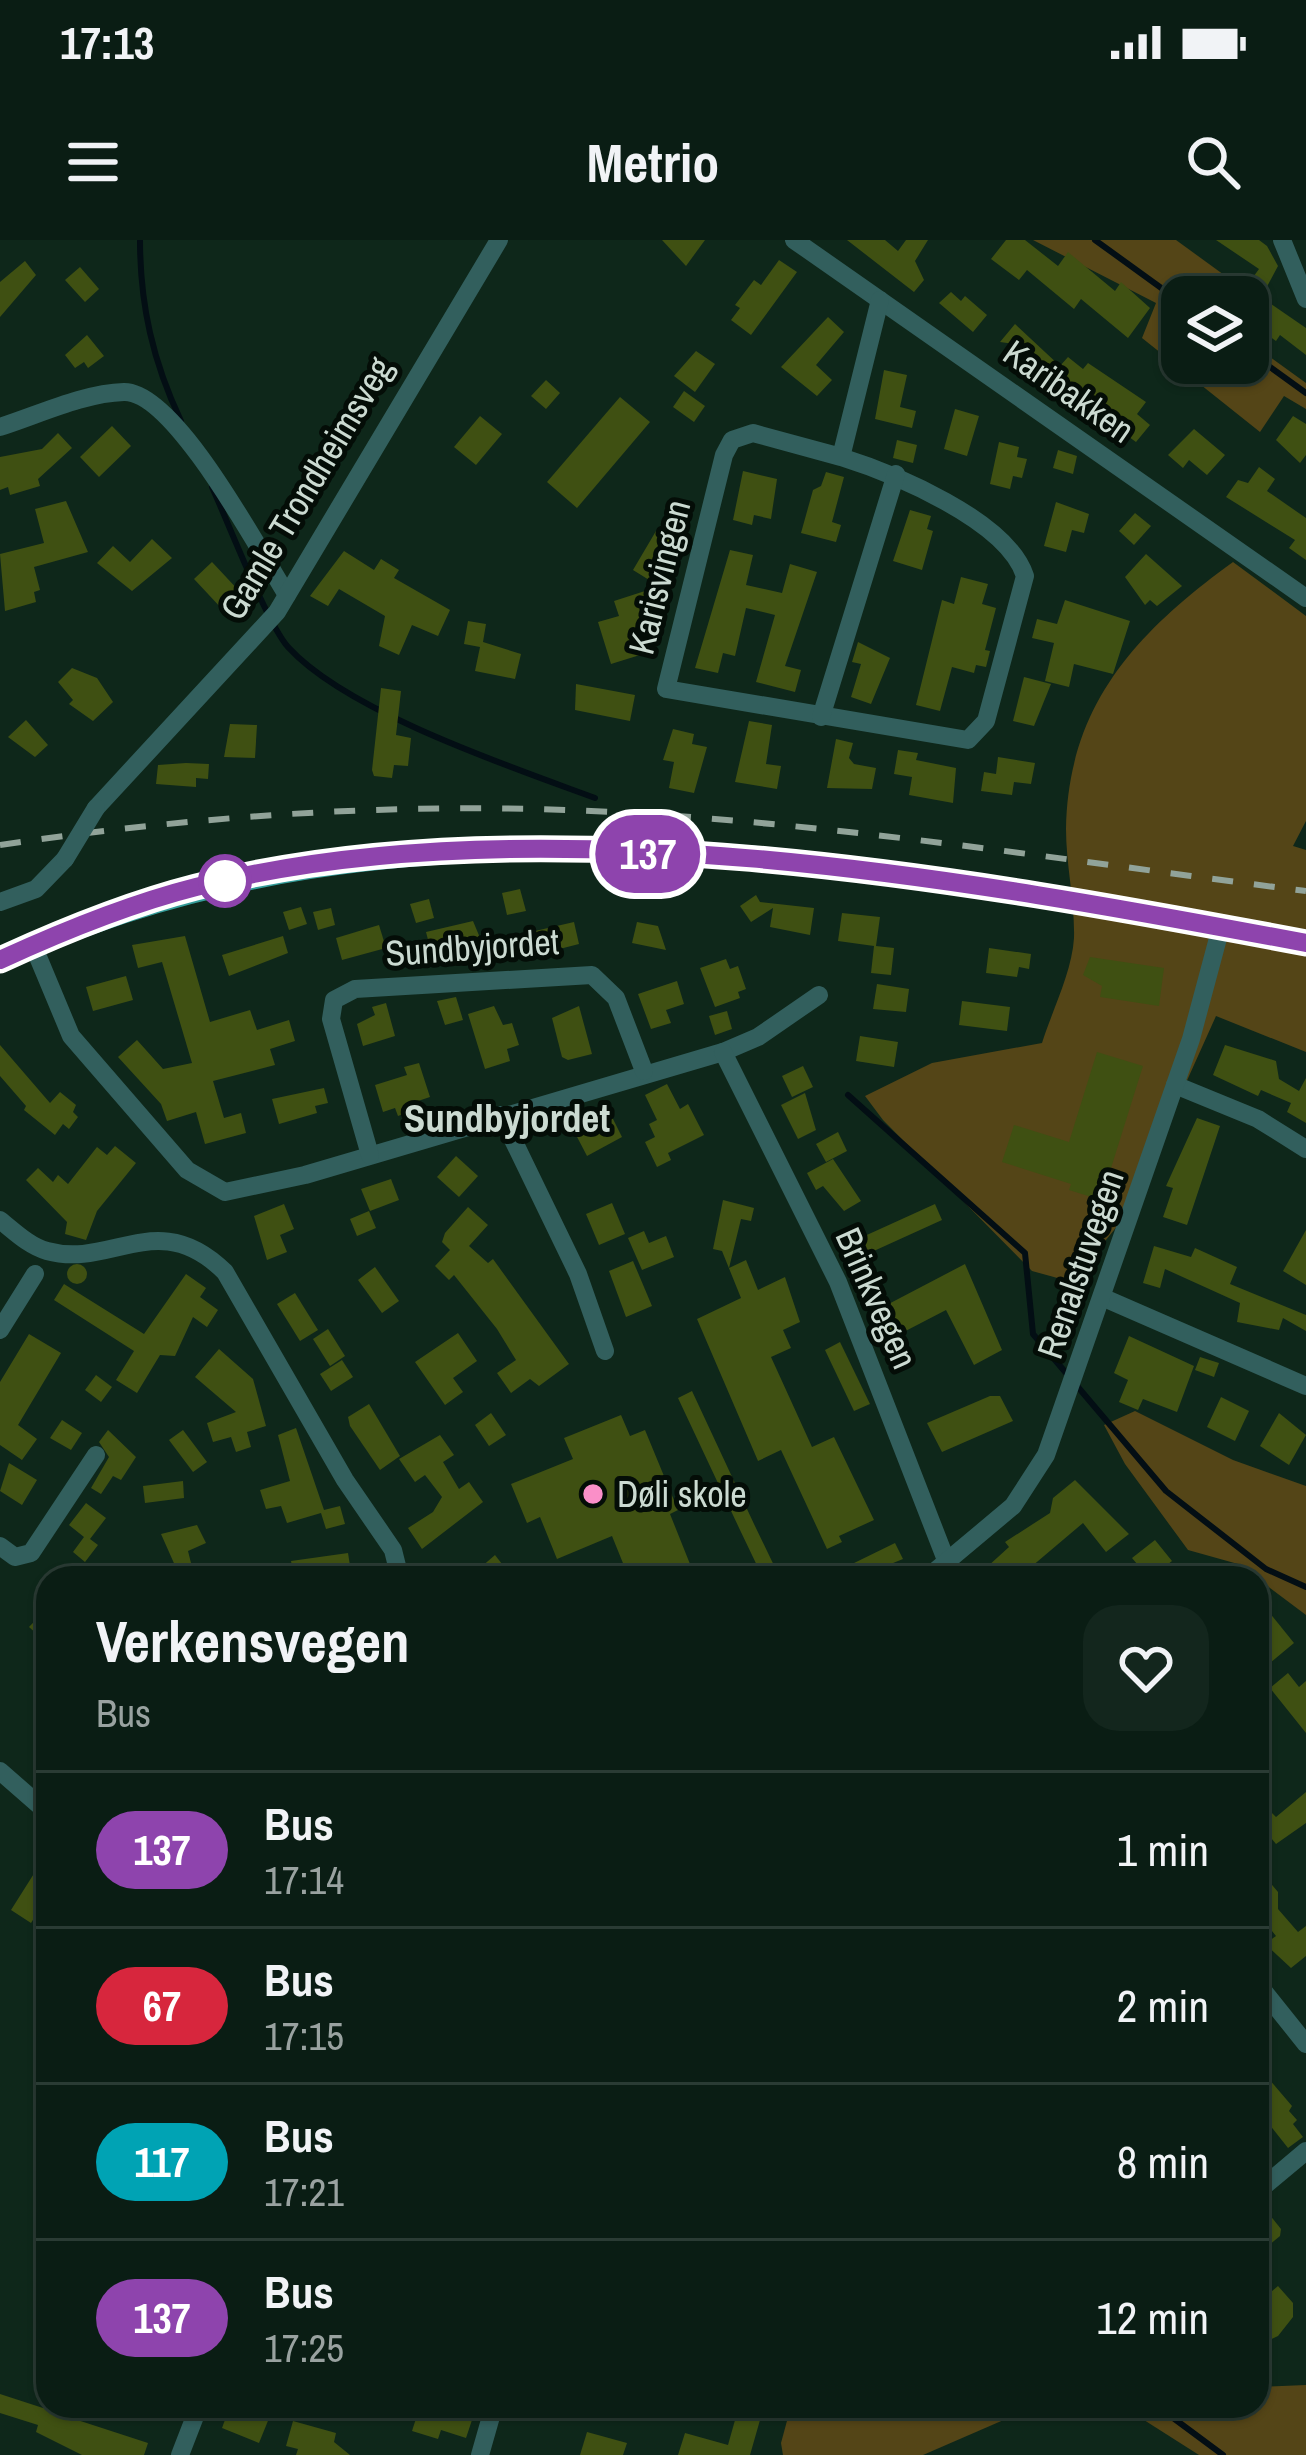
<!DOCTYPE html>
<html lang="en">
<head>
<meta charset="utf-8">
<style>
	body { margin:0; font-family:"Archivo Narrow",sans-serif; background:#13261d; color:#f1f3f6; height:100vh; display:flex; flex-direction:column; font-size:45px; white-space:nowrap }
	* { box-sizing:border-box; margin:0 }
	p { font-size:39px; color:#99a2a0 }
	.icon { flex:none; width:66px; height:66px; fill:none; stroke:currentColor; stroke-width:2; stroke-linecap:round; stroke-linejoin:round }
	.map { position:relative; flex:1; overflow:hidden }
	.side { position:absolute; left:36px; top:1326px; width:1233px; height:852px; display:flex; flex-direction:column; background:#0a1d14; border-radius:36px; box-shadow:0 3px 9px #0004,0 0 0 3px #2a3b34 }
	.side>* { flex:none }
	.badge { padding:0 24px; border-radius:39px; font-size:42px; line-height:78px }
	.tools { position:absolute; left:1161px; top:36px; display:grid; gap:24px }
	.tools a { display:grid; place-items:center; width:108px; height:108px; border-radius:24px; background:#0a1d14; box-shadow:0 3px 9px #0004,0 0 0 3px #2a3b34; font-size:60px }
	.map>.badge { position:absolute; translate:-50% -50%; box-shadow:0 0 0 6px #fff }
	.round { display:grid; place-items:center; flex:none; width:126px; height:126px; border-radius:36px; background:#13261d }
	.head { display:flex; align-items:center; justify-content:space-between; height:204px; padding:0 60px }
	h1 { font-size:57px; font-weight:800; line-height:90px }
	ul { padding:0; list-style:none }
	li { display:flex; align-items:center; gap:36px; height:156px; padding:0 60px; border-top:3px solid #2a3b34 }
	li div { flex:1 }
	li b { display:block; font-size:45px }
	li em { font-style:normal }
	li .badge { min-width:132px; font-weight:700; text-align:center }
	.status { display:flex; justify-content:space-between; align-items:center; height:84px; padding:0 60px; background:#0a1d14; direction:ltr }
	.status svg { height:33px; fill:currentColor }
	header { display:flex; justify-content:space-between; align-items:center; height:156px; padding:0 60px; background:#0a1d14; font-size:54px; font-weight:800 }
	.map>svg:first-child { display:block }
</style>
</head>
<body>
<div class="status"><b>17:13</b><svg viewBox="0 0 49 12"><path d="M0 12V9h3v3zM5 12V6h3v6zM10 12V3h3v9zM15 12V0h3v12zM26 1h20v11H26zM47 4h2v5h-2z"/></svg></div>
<header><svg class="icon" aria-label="menu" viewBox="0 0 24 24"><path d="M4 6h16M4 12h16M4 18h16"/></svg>Metrio<svg class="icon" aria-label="search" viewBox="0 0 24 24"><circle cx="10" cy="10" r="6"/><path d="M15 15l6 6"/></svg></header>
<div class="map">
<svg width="1306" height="2215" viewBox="0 0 1306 2215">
	<rect width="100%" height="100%" fill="#0e271a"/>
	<g fill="#544517">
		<path d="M1033,0H1176L1242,48L1236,57H1182V123H1248V101L1306,143V169L1284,156L1260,192L1142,98L1156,63Z"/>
		<path d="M1233,322L1306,376V581L1293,606L1306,610V812L1216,776L1127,974L1072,1042L1032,1031L883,880L865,856L932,823L1042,803C1052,771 1072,732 1074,698C1075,662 1066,625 1066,589C1068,464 1138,391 1233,322Z"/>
		<path d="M1135,1171L1233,1220L1306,1246V1375L1238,1324L1188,1310L1125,1224L1104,1185Z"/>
		<path d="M1306,2145V2215H1199L1122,2166H1257V2147Z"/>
		<path d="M791,2166H1036L923,2215H783L781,2203Z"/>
	</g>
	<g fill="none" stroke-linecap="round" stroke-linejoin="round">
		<g stroke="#030e14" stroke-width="6">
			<path d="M140,0C140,65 153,122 181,181"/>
			<path d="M1095,0L1182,63"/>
			<path d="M1248,111L1306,153"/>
			<path d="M212,247C228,282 267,383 288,407C347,472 511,527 595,558"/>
			<path d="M848,855L1025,1013L1033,1094L1166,1251L1266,1329L1306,1347"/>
			<path d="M1157,2166L1223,2215"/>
		</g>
	</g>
	<g fill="#3f5012">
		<path d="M662,0H705L686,26Z"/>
		<path d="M847,0H885L898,11L906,0H928L915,21L924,40L914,52Z"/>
		<path d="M1006,0H1025L1058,26L1068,12L1115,51L1121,42L1150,68L1128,98L1081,59L1074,69L1027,30L1019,40L991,19Z"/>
		<path d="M1216,0H1259L1267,6L1278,26L1263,54L1248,44L1259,29Z"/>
		<path d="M779,20L797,32L751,95L731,80L740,68L735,65L754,40L761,45Z"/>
		<path d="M25,21L36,35L0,77V42Z"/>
		<path d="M80,27L99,49L85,62L65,40Z"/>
		<path d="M1248,48L1306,88V115L1280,95L1276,101L1248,81Z"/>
		<path d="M951,52L961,61L965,56L987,75L973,92L939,63Z"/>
		<path d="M828,77L844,92L816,125L832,140L817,156L781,127Z"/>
		<path d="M1015,84L1060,126L1068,117L1083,129L1088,123L1146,162L1137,174L1150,185L1136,202L1037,131L1030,138L1016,126L1021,105L1000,102Z"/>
		<path d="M87,95L104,116L88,128L84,122L75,128L65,115Z"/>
		<path d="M696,111L715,124L695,152L674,136Z"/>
		<path d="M884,130L907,135L900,167L916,171L912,188L875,179Z"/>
		<path d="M546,140L560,153L546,169L531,156Z"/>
		<path d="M684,151L705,166L694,182L673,167Z"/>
		<path d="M620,157L650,182L577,268L547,242Z"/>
		<path d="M955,169L979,176L967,216L944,209Z"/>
		<path d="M480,176L502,194L476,225L454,207Z"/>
		<path d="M1293,176L1306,184V215L1300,223L1276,200Z"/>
		<path d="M112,186L131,206L99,237L80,217Z"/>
		<path d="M1194,189L1225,215L1207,235L1189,220L1183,228L1168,215Z"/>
		<path d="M58,193L72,208L38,239L40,246L10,255L8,247L0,250V217L42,209Z"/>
		<path d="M897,200L917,205L913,223L893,218Z"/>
		<path d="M999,202L1019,207L1017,217L1027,219L1022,238L1013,236L1010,249L990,244Z"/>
		<path d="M1058,210L1077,216L1073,234L1053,228Z"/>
		<path d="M1259,227L1275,239L1267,251L1306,278V320L1289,308L1295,300L1226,257L1238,240L1248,243Z"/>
		<path d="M743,231L777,239L771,279L754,275L752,285L733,280Z"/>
		<path d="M826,232L844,237L832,282L841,285L836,302L801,293L813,250L821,246Z"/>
		<path d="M66,261L88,312L34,327L40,350L34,352L36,362L5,371L0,314L44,303L35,269Z"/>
		<path d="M1056,262L1089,274L1084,293L1072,290L1066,312L1044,306Z"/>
		<path d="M910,270L931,276L927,289L933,291L922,330L893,321Z"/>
		<path d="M1135,273L1151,286L1134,305L1119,291Z"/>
		<path d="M656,291L678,304L664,338L659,335L654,343L633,330Z"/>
		<path d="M152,299L172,318L132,351L97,323L113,306L130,322Z"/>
		<path d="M730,310L753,315L746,345L782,353L790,324L817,332L785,426L801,430L795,452L756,442L775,375L746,368L735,416L723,413L718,433L695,428Z"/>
		<path d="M344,311L374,330L381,319L399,330L394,338L450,370L438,396L412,385L399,415L379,406L385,376L339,349L328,366L310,356Z"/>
		<path d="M1146,314L1182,346L1157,366L1150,360L1145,365L1125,337Z"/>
		<path d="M212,322L241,353L223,370L194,339Z"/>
		<path d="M961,337L988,344L982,364L996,368L985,410L990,411L986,427L976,425L974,433L952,427L940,471L916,465L942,360L954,364Z"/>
		<path d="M645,351L657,391L635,398L640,415L611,424L598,382L619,376L614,361Z"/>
		<path d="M1065,360L1130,381L1113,434L1074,424L1069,447L1045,441L1054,403L1032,398L1037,379L1057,384Z"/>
		<path d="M468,381L486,384L483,402L521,414L515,439L475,431L480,407L464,404Z"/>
		<path d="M858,402L890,418L871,464L851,457L861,424L852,422Z"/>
		<path d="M72,428L97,438L113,462L93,481L69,464L73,460L58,442Z"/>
		<path d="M1024,437L1051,444L1034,486L1013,481Z"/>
		<path d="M576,444L635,455L630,481L575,470Z"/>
		<path d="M381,448L401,451L396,495L411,498L408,526L394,525L392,538L374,536L372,530Z"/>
		<path d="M26,480L48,505L35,517L8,497Z"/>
		<path d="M749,481L772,485L766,524L781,526L777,549L735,542Z"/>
		<path d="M230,484L257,485L255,518L224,517Z"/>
		<path d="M673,489L694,494L692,504L707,507L694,553L669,548L674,522L663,520Z"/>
		<path d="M836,499L853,503L849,518L854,524L876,528L872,549L827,548Z"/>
		<path d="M898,510L918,513L916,520L956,528L953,563L909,555L912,537L894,534Z"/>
		<path d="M998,517L1035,523L1031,544L1014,542L1012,555L981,551L984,532L996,534Z"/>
		<path d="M186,523L209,524L208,539L196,538V547L156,544L158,525Z"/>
		<path d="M520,649L526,671L507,675L502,653Z"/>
		<path d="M756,655L760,662L814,668L810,695L770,687L773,668L751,682L740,666Z"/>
		<path d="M429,659L434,678L416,683L410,664Z"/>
		<path d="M301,667L307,684L289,690L283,672Z"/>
		<path d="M331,668L335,685L318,690L313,672Z"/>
		<path d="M842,673L880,677L876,706L894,708L891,735L871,733L874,706L838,701Z"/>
		<path d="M473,681L483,705L447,714L449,723L435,727L426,692Z"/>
		<path d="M574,682L579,704L540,714L535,691Z"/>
		<path d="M637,682L658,686L666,710L632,703Z"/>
		<path d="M379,685L386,708L342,720L336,698Z"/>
		<path d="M185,696L210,782L250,770L257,790L289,780L295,801L270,809L275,825L213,841L224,878L241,873L246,893L205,904L196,872L167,881L161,864L118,817L137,800L163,829L192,823L162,722L138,728L132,705Z"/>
		<path d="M283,696L288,713L229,736L222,715Z"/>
		<path d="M989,708L1031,714L1029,729L1019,727L1017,737L986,733Z"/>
		<path d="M1090,717L1164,728L1159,766L1100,757L1102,746L1083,735Z"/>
		<path d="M726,719L730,729L738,726L746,749L738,752L740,758L715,767L700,728Z"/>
		<path d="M126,736L133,760L93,771L86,747Z"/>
		<path d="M677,741L684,764L666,770L671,783L651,789L638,754Z"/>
		<path d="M877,744L909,749L906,772L873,769Z"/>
		<path d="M456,757L463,780L445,785L437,761Z"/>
		<path d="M962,761L1010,767L1007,791L959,785Z"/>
		<path d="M386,763L395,796L363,806L357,784L375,775L372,767Z"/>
		<path d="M494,766L503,785L512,783L519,805L507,809L510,821L485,829L468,774Z"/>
		<path d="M579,766L592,814L568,820L562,817L552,778Z"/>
		<path d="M727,771L732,789L715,795L709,776Z"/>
		<path d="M860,796L898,802L894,827L856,821Z"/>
		<path d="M0,805L50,863L60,852L76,865L73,872L78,877L69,889L63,884L55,895L24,870L26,866L0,836Z"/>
		<path d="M1225,805L1276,821L1279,839L1299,851L1306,838V883L1287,872L1291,863L1261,850L1258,856L1213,835Z"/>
		<path d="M1097,812L1143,826L1101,960L1069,950L1071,944L1002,922L1014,885L1069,902Z"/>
		<path d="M419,823L430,857L412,863L414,870L398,876L395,868L383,872L375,845L407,835L404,827Z"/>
		<path d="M803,826L813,847L792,857L782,836Z"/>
		<path d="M667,844L680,869L688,864L704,895L668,913L671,920L657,927L645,902L655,897L649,884L657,880L645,855Z"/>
		<path d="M324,848L328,863L315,866L317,873L279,884L272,859Z"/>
		<path d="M805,853L816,890L798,899L781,865Z"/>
		<path d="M611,875L622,897L587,916L575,893Z"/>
		<path d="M1197,878L1220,886L1187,985L1163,977L1173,948L1166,946Z"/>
		<path d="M838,892L847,911L826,922L816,904Z"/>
		<path d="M115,906L136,923L97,971L86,1000L65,994L67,982L26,940L38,928L53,942L58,935L68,944L97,907L107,915Z"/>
		<path d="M456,916L478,936L459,957L437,937Z"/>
		<path d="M833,919L861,961L844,971L823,946L816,950L807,933Z"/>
		<path d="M391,939L399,960L370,971L361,949Z"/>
		<path d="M723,960L754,968L751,981L741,979L729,1028L746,1020L758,1050L785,1037L800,1082L783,1090L791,1108L771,1117L812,1207L834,1197L874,1280L839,1296L842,1302L827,1309L781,1210L758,1221L697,1079L741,1058L722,1011L713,1009Z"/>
		<path d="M612,963L625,994L599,1005L586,974Z"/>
		<path d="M284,964L294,989L280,995L287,1012L267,1020L254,976Z"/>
		<path d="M935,964L942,980L854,1020L847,1004Z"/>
		<path d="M468,967L488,985L469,1006L488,1023L493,1019L569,1124L539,1146L530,1139L511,1153L497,1133L516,1120L497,1089L454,1035L449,1040L435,1026L450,1010L442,1002L445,993Z"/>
		<path d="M369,971L376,988L357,996L350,979Z"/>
		<path d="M1306,990V1045L1283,1031Z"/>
		<path d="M644,991L649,1003L666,996L674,1017L642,1030L628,998Z"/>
		<path d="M1154,1006L1191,1017L1195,1008L1237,1027L1230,1044L1306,1075V1091L1283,1078L1279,1090L1237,1082L1240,1063L1165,1029L1160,1048L1143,1043Z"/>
		<path d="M633,1021L652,1066L626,1077L609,1031Z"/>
		<path d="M965,1024L1002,1110L974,1125L946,1070L894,1097L879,1069Z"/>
		<circle cx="77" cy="1034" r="10"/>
		<path d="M375,1027L399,1061L382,1073L358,1040Z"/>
		<path d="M186,1034L206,1048L200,1057L218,1070L207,1087L193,1077L175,1116L160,1115L137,1153L116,1140L134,1111L54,1060L64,1044L144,1094Z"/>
		<path d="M295,1053L318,1090L300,1101L277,1064Z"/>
		<path d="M328,1089L345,1116L330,1126L313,1099Z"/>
		<path d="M458,1093L477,1121L453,1138L463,1152L445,1165L415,1122Z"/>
		<path d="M29,1094L61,1113L18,1185L37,1199L22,1220L0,1205V1142Z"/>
		<path d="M1129,1096L1194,1126L1177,1172L1143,1159L1138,1170L1119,1162L1128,1140L1114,1133Z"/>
		<path d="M840,1102L870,1164L854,1171L825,1110Z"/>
		<path d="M219,1109L253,1139L266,1186L247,1192L251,1207L236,1212L231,1197L213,1202L207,1183L236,1172L195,1137Z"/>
		<path d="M1200,1117L1219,1123L1214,1137L1195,1130Z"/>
		<path d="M342,1120L353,1137L331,1151L320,1134Z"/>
		<path d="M96,1135L112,1147L101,1162L85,1150Z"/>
		<path d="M692,1151L754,1284L780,1338H763L740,1290L678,1158Z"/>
		<path d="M990,1156H1000L1013,1181L942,1212L927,1183Z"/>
		<path d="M1221,1157L1249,1171L1235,1201L1207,1187Z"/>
		<path d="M369,1164L400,1216L380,1230L350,1186L348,1177Z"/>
		<path d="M491,1173L506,1195L489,1206L475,1185Z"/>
		<path d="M1279,1173L1306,1195L1289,1225L1260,1206Z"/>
		<path d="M621,1175L630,1196L645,1190L678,1270L670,1274L694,1334L629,1338L612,1296L557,1319L540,1277L527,1283L511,1244L573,1219L564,1198Z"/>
		<path d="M62,1180L82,1193L71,1210L50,1198Z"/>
		<path d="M296,1188L324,1270L340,1266L345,1284L326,1289L321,1273L287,1283L281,1266L266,1269L260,1250L290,1241L278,1195Z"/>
		<path d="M108,1190L136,1217L121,1240L113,1236L101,1254L91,1248L109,1217L99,1202Z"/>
		<path d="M183,1190L207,1222L193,1232L169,1200Z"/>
		<path d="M440,1195L454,1215L443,1222L459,1249L469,1242L483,1262L422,1309L408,1288L433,1272L442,1257L425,1235L415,1242L399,1219Z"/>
		<path d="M9,1223L37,1240L22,1265L0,1251Z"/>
		<path d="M1075,1240L1129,1294L1106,1312L1083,1283L1018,1338H997L987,1327L1009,1307L1005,1302L1050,1273L1053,1258Z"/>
		<path d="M183,1241L184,1258L145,1263L143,1246Z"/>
		<path d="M86,1263L106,1278L90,1299L98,1305L85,1322L73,1312L84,1297L69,1285Z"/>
		<path d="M197,1285L206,1303L188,1311L191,1323L177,1330L161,1294Z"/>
		<path d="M1155,1300L1172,1321L1163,1328L1171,1338H1149L1132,1318Z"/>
		<path d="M895,1303L903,1319L856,1338L850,1325Z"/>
		<path d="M348,1313L352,1338H294L291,1321Z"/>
		<path d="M495,1315L513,1338H489L480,1328Z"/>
		<path d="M1257,1357L1294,1403L1270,1423L1257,1407Z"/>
		<path d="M48,1367V1404L29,1387Z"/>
		<path d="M1288,1433L1299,1447L1306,1441V1493L1270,1448Z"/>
		<path d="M1306,1552V1583L1276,1604L1257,1581L1270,1571L1276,1577Z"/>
		<path d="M1257,1627L1278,1652V1669L1298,1692L1306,1686V1716L1291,1728L1265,1704L1276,1696L1257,1672Z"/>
		<path d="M35,1632L48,1640V1672L41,1667L31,1683L11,1670Z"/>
		<path d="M1257,1825L1292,1866L1289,1871L1297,1880L1293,1884L1303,1897L1288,1908L1257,1869Z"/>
		<path d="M1269,1974L1281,1989L1280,1996L1257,2015V1984Z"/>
		<path d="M1278,2046L1293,2063V2077L1278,2096L1257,2106V2076L1270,2065L1264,2058Z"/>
		<path d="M0,2154L43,2168L61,2166L59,2174L148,2203L144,2215H82L36,2192L38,2185L0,2173Z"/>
		<path d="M230,2166H274L259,2203L222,2188Z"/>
		<path d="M420,2166L474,2174L466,2198L441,2190L438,2199L412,2191Z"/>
		<path d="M737,2173L760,2180L750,2215H678L685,2193L728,2205Z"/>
		<path d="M293,2181L336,2193L334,2202L350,2215H296L298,2209L286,2206Z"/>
		<path d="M587,2192L627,2203L623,2215H580Z"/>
	</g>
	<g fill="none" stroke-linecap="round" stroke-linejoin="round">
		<g stroke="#325f5d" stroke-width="18">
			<path d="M794,0L1306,358"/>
			<path d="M1282,0L1306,59"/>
			<path d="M0,187C38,175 84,153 124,152C175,151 260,312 287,355"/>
			<path d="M841,217L753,193L732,200L724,215L666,449L968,500L986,481L1025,336C1007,280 892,233 841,217L880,60"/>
			<path d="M821,477L896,234"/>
			<path d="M96,568L277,372L499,0"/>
			<path d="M0,662L36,649L65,619"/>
			<path d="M33,705L71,796L187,930L225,952L305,935L723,812L758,797L819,755"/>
			<path d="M723,812L838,1042L953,1338"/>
			<path d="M1175,845L1258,879L1306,909"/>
			<path d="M501,875L578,1034L605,1111"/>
			<path d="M370,915L331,779L334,760L355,749L592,735L616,758L644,831"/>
			<path d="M0,980C14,991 29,1006 47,1011C112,1029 158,966 225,1032L345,1240L393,1310L400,1338"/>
			<path d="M1104,1058L1306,1146"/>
			<path d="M0,1090L35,1034"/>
			<path d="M0,1306L15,1317L31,1313L96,1215"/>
			<path d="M927,1338L1013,1266L1046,1215L1191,799L1221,687"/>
			<path d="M0,1531L48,1573"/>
			<path d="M1257,1743L1306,1804"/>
			<path d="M1257,1952L1306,1911"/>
			<path d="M180,2215L199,2166"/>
			<path d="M480,2215L494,2166"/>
		</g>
		<path stroke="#349d9a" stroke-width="24" d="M0,720C407,530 883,624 1306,703"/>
		<path stroke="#91a399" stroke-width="6" stroke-dasharray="21 21" stroke-linecap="butt" d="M0,605C195,576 393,562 591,571C831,582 1068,621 1306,651"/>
		<path stroke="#325f5d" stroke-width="18" d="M65,619L96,568"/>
	</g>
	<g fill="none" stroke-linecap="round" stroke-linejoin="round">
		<defs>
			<path id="line" d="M0,720C63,691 129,664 196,647C533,560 968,639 1306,703"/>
		</defs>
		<use href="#line" stroke="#fff" stroke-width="27"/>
		<use href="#line" stroke="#8e44ad" stroke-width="18"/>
	</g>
	<circle fill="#fff" stroke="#8e44ad" stroke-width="6" cx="225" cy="641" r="24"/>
	<circle fill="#fa8fc8" stroke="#040d07" stroke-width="4.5" cx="593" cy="1254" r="12"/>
	<g text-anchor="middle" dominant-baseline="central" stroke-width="10" stroke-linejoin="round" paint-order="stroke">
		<g font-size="36" fill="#cbdad1" stroke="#040d07">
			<text transform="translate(1069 151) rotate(35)">Karibakken</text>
			<text transform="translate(306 248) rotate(-59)">Gamle Trondheimsveg</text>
			<text transform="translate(659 337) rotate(-76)">Karisvingen</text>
			<text transform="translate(472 707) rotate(-4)">Sundbyjordet</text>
			<text transform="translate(1080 1024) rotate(-71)">Renalstuvegen</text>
			<text transform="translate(877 1058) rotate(66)">Brinkvegen</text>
		</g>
		<g font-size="36" fill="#cbdad1" stroke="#040d07" text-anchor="start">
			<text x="617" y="1254">Døli skole</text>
		</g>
		<g font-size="39" font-weight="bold" fill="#cbdad1" stroke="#040d07">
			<text x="507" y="878">Sundbyjordet</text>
		</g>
	</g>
</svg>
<div class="tools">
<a><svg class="icon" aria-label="layers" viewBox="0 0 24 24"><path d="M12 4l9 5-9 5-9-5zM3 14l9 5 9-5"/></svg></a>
</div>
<b class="badge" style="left:648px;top:614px;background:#8e44ad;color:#fff">137</b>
<section class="side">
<div class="head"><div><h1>Verkensvegen</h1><p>Bus</p></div><a class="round"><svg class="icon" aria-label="heart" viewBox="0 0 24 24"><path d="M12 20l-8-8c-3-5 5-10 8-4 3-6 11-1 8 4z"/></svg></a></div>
<ul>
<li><span class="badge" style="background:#8e44ad;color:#fff">137</span><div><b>Bus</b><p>17:14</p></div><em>1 min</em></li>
<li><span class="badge" style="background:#d7263d;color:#fff">67</span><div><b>Bus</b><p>17:15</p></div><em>2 min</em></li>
<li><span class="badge" style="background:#00a3b4;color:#fff">117</span><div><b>Bus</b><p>17:21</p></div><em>8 min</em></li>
<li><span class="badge" style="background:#8e44ad;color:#fff">137</span><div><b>Bus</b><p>17:25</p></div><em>12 min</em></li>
</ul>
</section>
</div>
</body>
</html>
